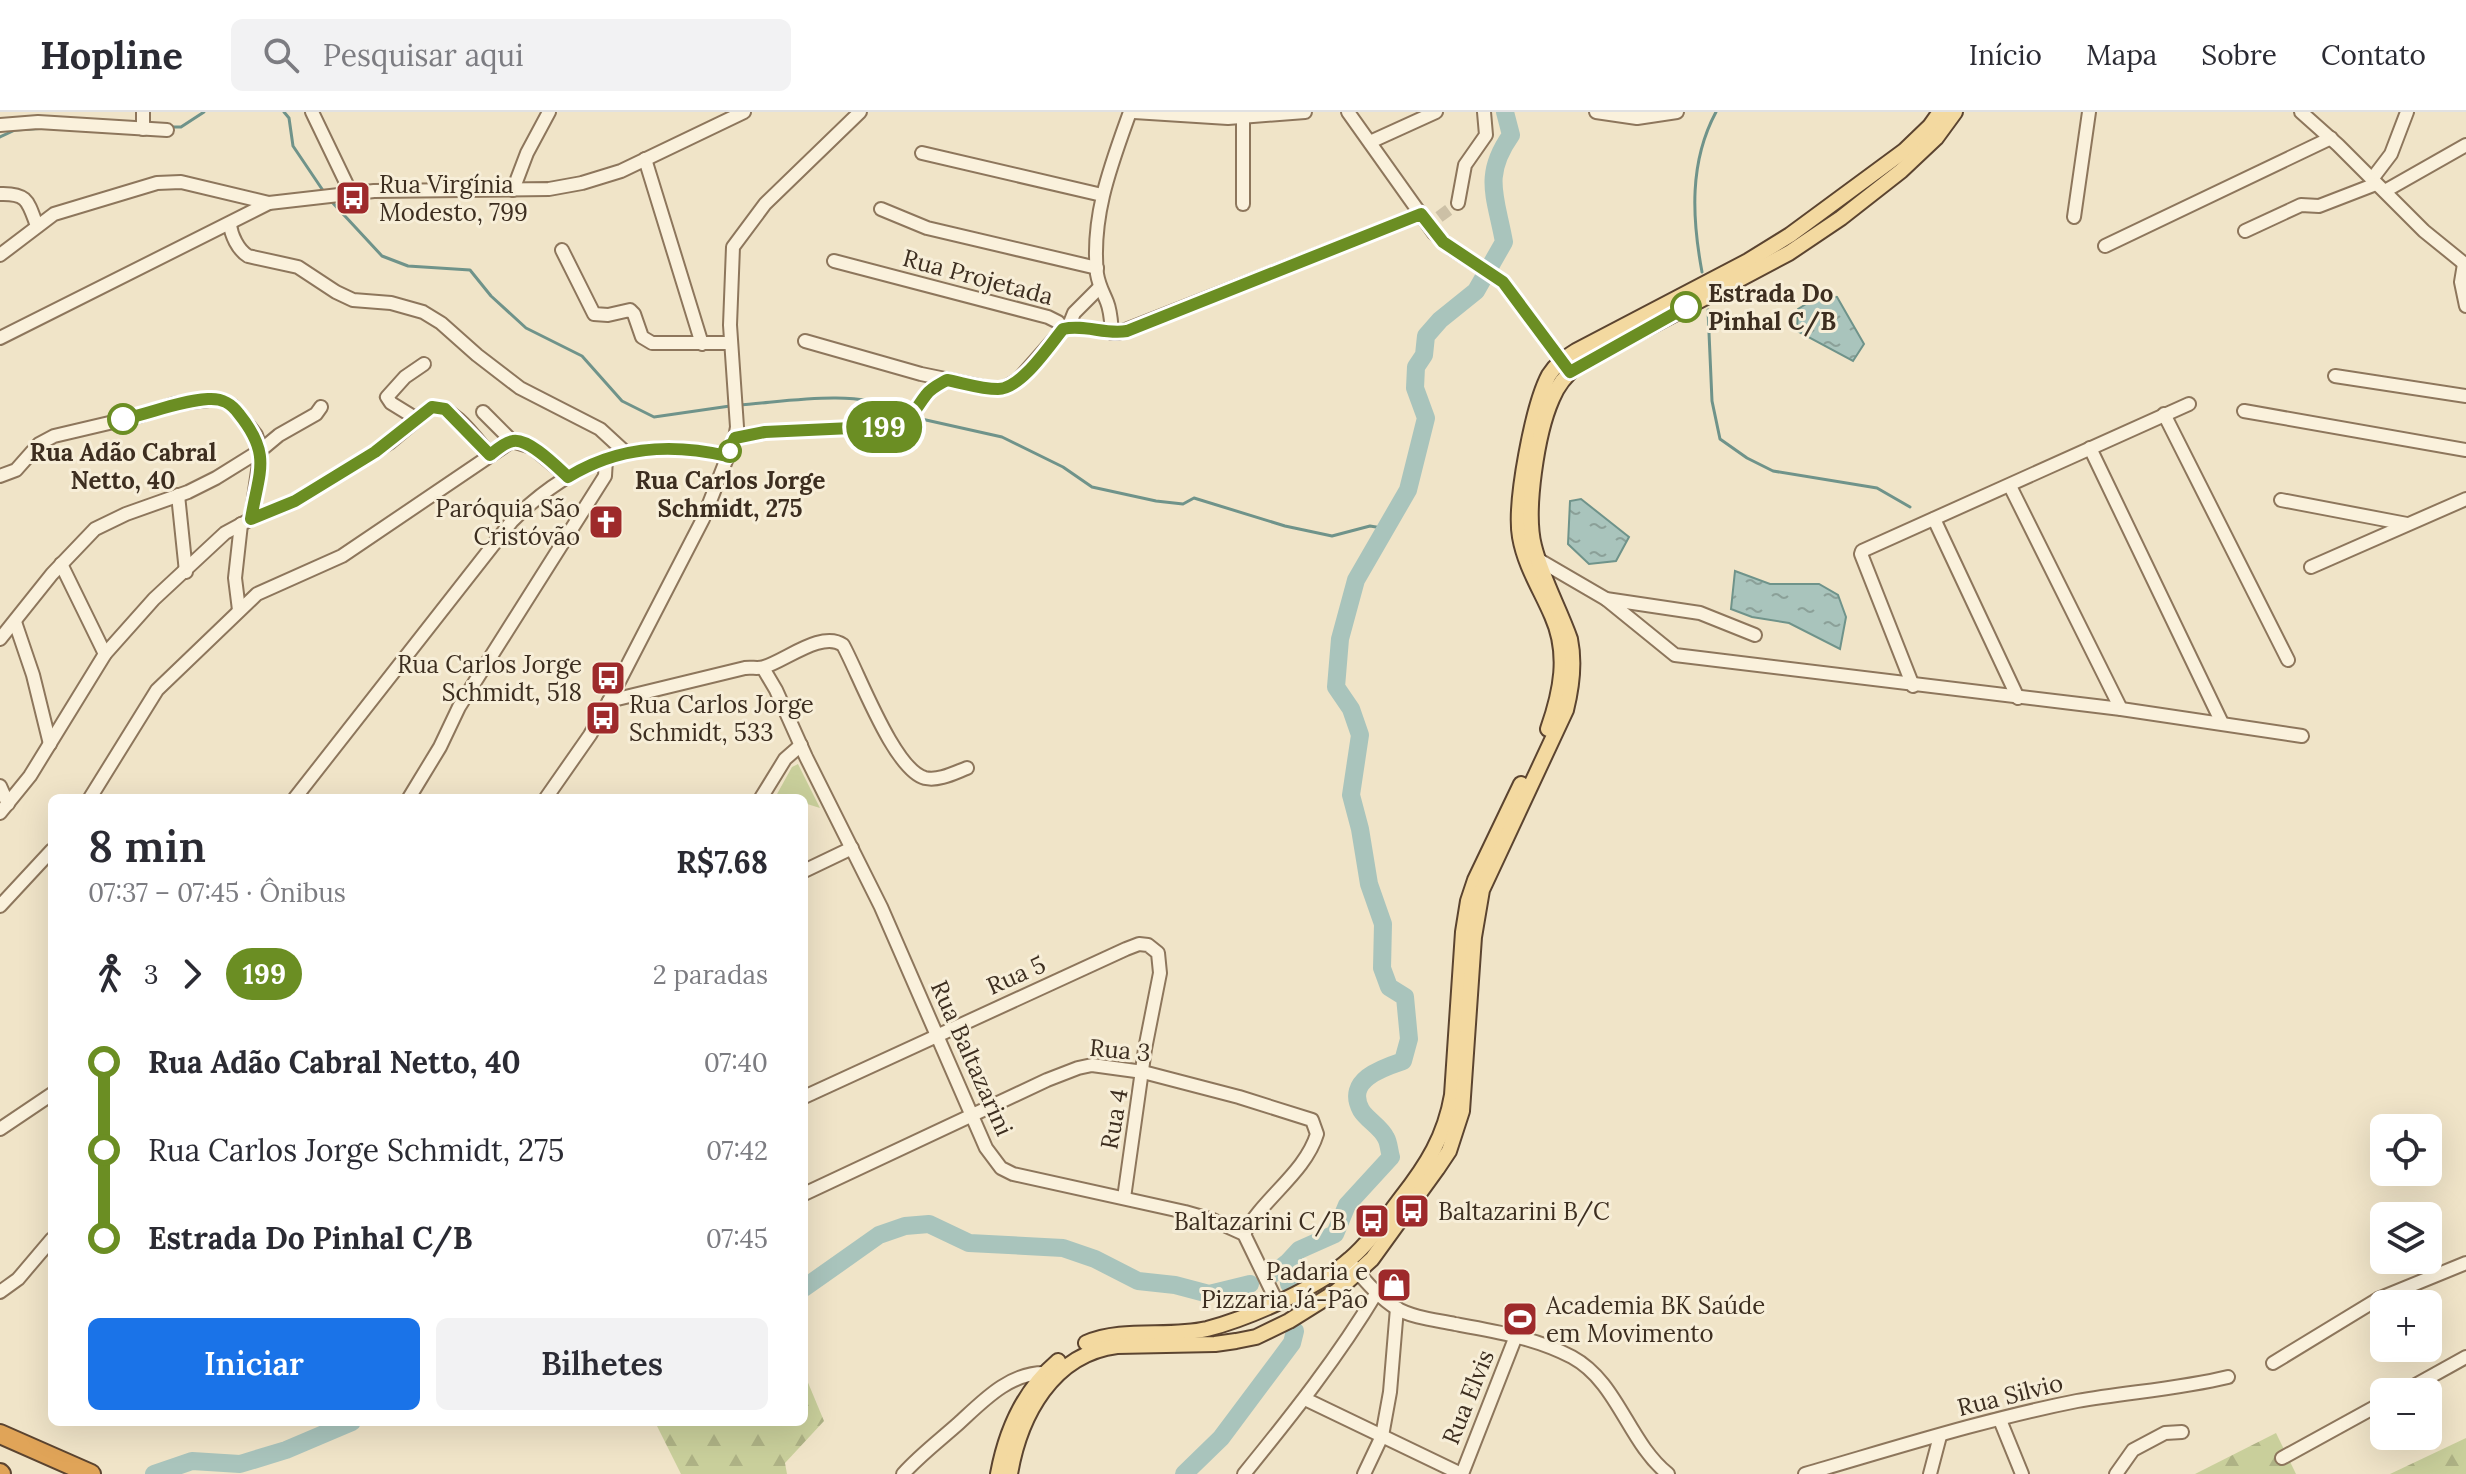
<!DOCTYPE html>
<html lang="pt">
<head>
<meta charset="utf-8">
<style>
	body { margin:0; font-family:Lora,serif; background:#f2f2f3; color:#2b2b33; height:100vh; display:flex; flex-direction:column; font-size:30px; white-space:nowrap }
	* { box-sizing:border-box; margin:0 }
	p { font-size:26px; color:#7c7c81 }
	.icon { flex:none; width:44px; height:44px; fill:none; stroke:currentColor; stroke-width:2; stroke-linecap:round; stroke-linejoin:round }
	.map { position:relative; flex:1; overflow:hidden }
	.details { position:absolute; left:48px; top:682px; width:760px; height:632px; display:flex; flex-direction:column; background:#fff; border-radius:12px; box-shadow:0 8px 32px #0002 }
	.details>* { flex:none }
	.badge { padding:0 16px; border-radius:26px; font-size:28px; line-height:52px }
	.fabs { position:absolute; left:2370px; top:1002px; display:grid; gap:16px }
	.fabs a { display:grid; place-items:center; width:72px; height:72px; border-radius:12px; background:#fff; box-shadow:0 8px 32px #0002; font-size:40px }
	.map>.badge { position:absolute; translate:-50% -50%; box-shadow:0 0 0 4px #fff }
	.legs { display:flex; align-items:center; gap:12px; height:88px; padding:0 40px; font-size:26px }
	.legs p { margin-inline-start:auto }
	.overview { display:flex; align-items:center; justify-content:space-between; height:136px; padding:0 40px }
	h1 { font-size:44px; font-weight:600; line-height:60px }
	.button { display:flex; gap:16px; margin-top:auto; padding:16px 40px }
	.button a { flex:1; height:92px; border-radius:12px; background:#1a73e8; color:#fff; font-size:32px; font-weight:600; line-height:92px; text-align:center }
	.button a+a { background:#f2f2f3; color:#2b2b33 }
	ul { padding:0 40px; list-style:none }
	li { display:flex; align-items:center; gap:28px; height:88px; font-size:30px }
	li i { display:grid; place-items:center; width:12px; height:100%; margin:0 10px; background:currentColor }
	li i::after { content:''; width:20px; height:20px; margin:-10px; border:6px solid; border-radius:50%; background:#fff }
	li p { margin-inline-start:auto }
	li:first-child i { background:linear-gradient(#0000 50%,currentColor 0) }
	li:last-child i { background:linear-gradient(currentColor 50%,#0000 0) }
	header { display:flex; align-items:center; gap:48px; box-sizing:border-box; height:112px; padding:0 40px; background:#fff; border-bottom:2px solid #e1e1e2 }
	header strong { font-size:38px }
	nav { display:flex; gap:44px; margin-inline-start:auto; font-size:28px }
	.search { width:560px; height:72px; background:#f2f2f3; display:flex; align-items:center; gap:20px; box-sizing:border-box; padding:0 28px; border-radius:12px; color:#7c7c81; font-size:30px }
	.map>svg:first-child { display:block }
</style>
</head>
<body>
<header>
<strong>Hopline</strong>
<div class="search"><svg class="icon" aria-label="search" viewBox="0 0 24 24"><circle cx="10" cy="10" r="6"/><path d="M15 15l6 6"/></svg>Pesquisar aqui</div>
<nav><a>Início</a><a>Mapa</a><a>Sobre</a><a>Contato</a></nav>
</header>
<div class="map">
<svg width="2466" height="1362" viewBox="0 0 2466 1362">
	<defs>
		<pattern id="forest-firs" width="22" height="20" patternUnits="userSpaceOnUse" patternTransform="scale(2)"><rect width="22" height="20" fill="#c9cf9b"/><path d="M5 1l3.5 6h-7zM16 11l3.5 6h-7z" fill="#aeb285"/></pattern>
		<pattern id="water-ripples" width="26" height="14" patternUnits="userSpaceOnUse" patternTransform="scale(2)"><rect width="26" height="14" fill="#a9c4bc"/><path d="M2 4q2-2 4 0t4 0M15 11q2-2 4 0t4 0" fill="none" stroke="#8ba098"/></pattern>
	</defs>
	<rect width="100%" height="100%" fill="#f0e4c8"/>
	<g fill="url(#forest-firs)">
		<path d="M804,1261L824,1309L785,1351L787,1362H681L655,1310H804Z"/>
		<path d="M2276,1321L2296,1362H2195Z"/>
		<path d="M2466,1326V1362H2390Z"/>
	</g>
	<path fill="#c9cf9b" d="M798,652L820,696L804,691V686H788L777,682L792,655Z"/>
	<g fill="url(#water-ripples)" stroke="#6f938a" stroke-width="2">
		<path d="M1819,184L1837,185L1864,232L1853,249L1797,219L1798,197Z"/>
		<path d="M1581,387L1629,425L1616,449L1589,452L1568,432L1570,389Z"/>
		<path d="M1735,459L1770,472H1819L1838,483L1846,505L1840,537L1789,511L1752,505L1731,497Z"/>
	</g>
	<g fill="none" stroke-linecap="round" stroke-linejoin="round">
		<g stroke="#6f938a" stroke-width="3">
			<path d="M284,0L289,6L293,34L324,80"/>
			<path d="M170,15H181L204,0"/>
			<path d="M0,25L15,18L47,16"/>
			<path d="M331,89L382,144L408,154L470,158L491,184L526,216L582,244L622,289L654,305L730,294"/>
			<path d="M1702,160C1692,106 1689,50 1716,0"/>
			<path d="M1708,198L1712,289L1720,327L1747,346L1773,359L1877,376L1910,395"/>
			<path d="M738,293C785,290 853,277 896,297"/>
			<path d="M917,306L1002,325L1063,355L1092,375L1156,389L1183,392L1194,386L1285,414L1332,424L1370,414L1388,417"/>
		</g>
		<g stroke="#a9c4bc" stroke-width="18">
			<path d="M1287,1151L1289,1172"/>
			<path d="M1271,1163L1287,1151L1299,1138L1335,1122L1347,1093L1391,1045C1389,1039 1389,1031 1386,1026C1381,1015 1367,1008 1361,998C1345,968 1382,956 1403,949L1409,927L1405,885L1389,875L1382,856L1383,812L1369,772L1360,717L1351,683L1360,623L1351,597L1336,575L1340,527L1356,468L1408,378L1426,306L1415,276L1416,255L1424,243L1426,224L1440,208L1476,179L1504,130C1496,85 1482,64 1511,23L1505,0"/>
			<path d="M804,1176L879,1123L905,1114L929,1112L969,1131L1063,1136L1095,1147L1138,1169L1175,1173L1209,1182L1250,1172"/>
			<path d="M154,1362L192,1349L240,1352L286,1338L352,1310"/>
			<path d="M1184,1362L1221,1326L1292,1231L1295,1219"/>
		</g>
		<path stroke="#ccc0a6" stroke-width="12" stroke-dasharray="12 6" stroke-linecap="butt" d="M1439,105L1458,91"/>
		<defs>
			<g id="minor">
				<path d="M143,0V17"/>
				<path d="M312,0L351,81"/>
				<path d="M1134,0L1228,6L1305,0"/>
				<path d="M1348,0L1434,121L1452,137L1503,170L1567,256"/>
				<path d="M1596,0L1637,6L1677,0"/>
				<path d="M2301,0L2338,33L2424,119L2466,153"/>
				<path d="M1243,5V92"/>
				<path d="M0,13L38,10L167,18"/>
				<path d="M1370,30L1436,0"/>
				<path d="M922,41L1102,83"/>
				<path d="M645,47L702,232"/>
				<path d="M2372,67L2391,42L2407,0"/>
				<path d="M513,78L527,41L549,0"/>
				<path d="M2385,79L2466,33"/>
				<path d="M0,82C28,81 28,90 37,114"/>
				<path d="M1458,91L1465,53L1486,23L1484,0"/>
				<path d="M881,97L927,116L1097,156"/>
				<path d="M2074,105L2089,0"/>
				<path d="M230,112C231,123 238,138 248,144L298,155L336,180L353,188L391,191L423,200L441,211L477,243L520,276L600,317L625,340"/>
				<path d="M2245,119L2301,93L2319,94L2376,72"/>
				<path d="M2105,134L2331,26"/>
				<path d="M562,138L594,202L608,203L630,198L634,202L642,225L652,231H730"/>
				<path d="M0,143L54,102L157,71L181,70L269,91"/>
				<path d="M834,149L1048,205L1058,210L1063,217L1078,215L1118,221L1421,102"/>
				<path d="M2464,152L2461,170L2466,194"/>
				<path d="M1068,216L1074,201L1099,176"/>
				<path d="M1112,221C1111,210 1111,200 1107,190C1103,180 1099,174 1097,162C1091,104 1111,53 1130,0"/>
				<path d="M0,226L269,91L374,79L549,77L582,71L621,59L744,0"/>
				<path d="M805,229L921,262L989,276H1004L1018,268L1063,217"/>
				<path d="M2335,264L2466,284"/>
				<path d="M2244,299L2466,338"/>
				<path d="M483,300L512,329"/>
				<path d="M2164,302L2288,548"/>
				<path d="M417,307L391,291L387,285L405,265L424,252"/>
				<path d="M735,326L765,320L895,314C920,305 914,294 929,280C934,275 941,271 947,268"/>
				<path d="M2090,336L2222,611"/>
				<path d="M0,364L16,358L39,332L54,324L139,304L174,292L217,287L233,294L256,323L261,338L251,407"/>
				<path d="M2010,374L2121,597"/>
				<path d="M178,383L186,460"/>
				<path d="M2281,388L2407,412"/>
				<path d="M1934,407L2018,586"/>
				<path d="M1539,448L1606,487L1700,501L1755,523"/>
				<path d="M61,452L105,542"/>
				<path d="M2311,455L2466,387"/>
				<path d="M1606,487L1675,543L2121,597L2302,624"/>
				<path d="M239,498L235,466L241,412"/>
				<path d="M15,510L33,563L50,632"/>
				<path d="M0,527L52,462L95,417L126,402L188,380L216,366L261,338L279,323L316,302L321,295"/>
				<path d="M763,556L776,578L806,645L881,795L986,1036L1001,1056L1013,1062L1185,1100L1213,1108L1244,1122L1277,1190"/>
				<path d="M1913,574L1861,442L1862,439L2189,292"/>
				<path d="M609,589L745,556C751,555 759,557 764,555C785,549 822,518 843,533C859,562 894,658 925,666C939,669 954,661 967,656"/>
				<path d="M0,674L8,692"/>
				<path d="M90,686L157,578L257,482L342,444L512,329L532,335L568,365"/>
				<path d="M295,686L512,409C574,347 642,323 727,344"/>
				<path d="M409,686L440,635L459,595L605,364L606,347"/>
				<path d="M546,686L590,623L609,589L703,407L735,326L737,315L730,213L733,135L765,92L860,0"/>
				<path d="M761,686L785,647L801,633"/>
				<path d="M0,701L30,664L105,542L154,487L225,421L251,407L295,389L389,331L432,295C454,294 476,327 490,343"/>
				<path d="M804,759L852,736"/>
				<path d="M0,794L52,738"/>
				<path d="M804,985L1126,837L1139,832L1148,833L1158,841L1160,861L1145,937L1124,1086"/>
				<path d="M0,1017L52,982"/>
				<path d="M804,1082L1047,968L1078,956L1092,953L1143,960L1239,985L1312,1008L1317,1022C1305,1061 1263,1086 1244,1122"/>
				<path d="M1349,1149C1362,1166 1377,1184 1396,1196C1413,1206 1436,1208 1455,1212C1494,1219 1536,1226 1572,1245C1618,1270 1628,1330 1668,1362"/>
				<path d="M0,1180L18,1167L52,1127"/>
				<path d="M2273,1251L2378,1187L2466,1151"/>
				<path d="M2403,1280L2466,1245"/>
				<path d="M1305,1287L1461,1362"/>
				<path d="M2000,1308L2022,1362"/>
				<path d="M2282,1346L2384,1290"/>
				<path d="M903,1362C920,1343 940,1328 959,1311C983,1289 1009,1261 1044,1261"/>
				<path d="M1244,1362C1292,1303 1338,1245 1377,1180"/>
				<path d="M1364,1362L1382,1324L1390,1280L1397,1196"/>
				<path d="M1462,1362L1516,1224"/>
				<path d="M1805,1362C1895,1336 1986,1307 2077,1289C2128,1280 2179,1277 2228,1265"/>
				<path d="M1930,1362L1940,1324"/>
				<path d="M2116,1362L2133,1338L2165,1321L2182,1320"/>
			</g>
			<g id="major">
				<path d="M1548,617C1561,580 1569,542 1552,504C1541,478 1525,454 1520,425C1514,391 1533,293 1549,263C1556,252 1565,246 1576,239L1748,149L1790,123L1904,39L1930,14L1940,0"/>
				<path d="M1086,1231C1123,1215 1168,1226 1207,1217C1249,1206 1318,1176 1350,1147C1370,1130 1385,1107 1401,1086C1427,1053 1445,1024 1452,983L1463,820L1468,789L1475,768L1521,672"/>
				<path d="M998,1362C1006,1319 1024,1278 1058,1249"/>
				<path d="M1010,1362C1020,1303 1053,1242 1117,1234L1215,1232L1236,1229L1256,1225L1289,1209L1337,1179L1372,1147L1437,1057L1449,1039L1462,999L1474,825L1482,778L1566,598C1572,574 1575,551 1570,527C1559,496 1542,466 1534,434C1525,399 1537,321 1552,287C1557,274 1567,262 1578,253L1789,141L1841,106L1901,59L1936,26L1955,0"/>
			</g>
			<g id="highway">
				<path d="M0,1322L91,1362"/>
				<path d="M0,1361L1,1362"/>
			</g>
		</defs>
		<use href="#minor" stroke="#8d765c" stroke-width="16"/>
		<use href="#major" stroke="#5b4430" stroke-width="18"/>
		<use href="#highway" stroke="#5b4430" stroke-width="22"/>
		<use href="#minor" stroke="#faf1dc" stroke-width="12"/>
		<use href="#major" stroke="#f3d9a0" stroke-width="14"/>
		<use href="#highway" stroke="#e0a458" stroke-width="18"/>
	</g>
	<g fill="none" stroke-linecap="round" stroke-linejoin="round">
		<defs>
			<path id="line-1" d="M123,307C152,301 178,289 208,287C222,286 231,291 239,302C272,343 259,359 251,407L295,389L375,340L432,295L445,297L490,343C496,338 505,330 513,329C529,326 557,355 568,365C618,334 671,331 727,344L735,326L765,320L895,314C913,307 915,297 926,283C931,276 940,272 947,268C963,271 981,277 998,277C1021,277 1049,234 1063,217C1085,212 1105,223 1127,219L1421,102L1443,130L1503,170L1570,260L1686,195"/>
		</defs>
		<use href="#line-1" stroke="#fff" stroke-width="18"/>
		<use href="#line-1" stroke="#6b8e23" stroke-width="12"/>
	</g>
	<defs>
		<symbol id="bus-square" viewBox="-11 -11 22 22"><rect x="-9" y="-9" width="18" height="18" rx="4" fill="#9e2a2b" stroke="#f7eed8"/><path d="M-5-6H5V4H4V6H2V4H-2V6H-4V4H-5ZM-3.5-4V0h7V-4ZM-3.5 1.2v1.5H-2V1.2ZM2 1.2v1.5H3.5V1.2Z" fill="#fff"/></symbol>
		<symbol id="church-square" viewBox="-11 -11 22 22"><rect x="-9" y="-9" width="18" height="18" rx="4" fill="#9e2a2b" stroke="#f7eed8"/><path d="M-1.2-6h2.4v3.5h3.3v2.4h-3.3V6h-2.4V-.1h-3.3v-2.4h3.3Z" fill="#fff"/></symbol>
		<symbol id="shop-square" viewBox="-11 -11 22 22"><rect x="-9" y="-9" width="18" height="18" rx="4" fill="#9e2a2b" stroke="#f7eed8"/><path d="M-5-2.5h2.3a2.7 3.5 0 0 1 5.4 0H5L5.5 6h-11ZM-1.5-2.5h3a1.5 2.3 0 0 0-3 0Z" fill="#fff"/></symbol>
		<symbol id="stadium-square" viewBox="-11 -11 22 22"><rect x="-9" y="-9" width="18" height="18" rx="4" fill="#9e2a2b" stroke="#f7eed8"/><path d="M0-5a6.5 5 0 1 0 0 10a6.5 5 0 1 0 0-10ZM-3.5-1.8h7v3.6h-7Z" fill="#fff"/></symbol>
	</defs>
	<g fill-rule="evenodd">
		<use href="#bus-square" x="333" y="66" width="40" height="40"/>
		<use href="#church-square" x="586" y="390" width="40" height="40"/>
		<use href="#bus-square" x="588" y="546" width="40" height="40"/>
		<use href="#bus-square" x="583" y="586" width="40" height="40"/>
		<use href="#bus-square" x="1392" y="1079" width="40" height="40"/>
		<use href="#bus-square" x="1352" y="1089" width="40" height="40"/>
		<use href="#shop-square" x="1374" y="1153" width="40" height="40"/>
		<use href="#stadium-square" x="1500" y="1187" width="40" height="40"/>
	</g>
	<g fill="#fff" stroke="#6b8e23" stroke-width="4">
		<circle cx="1686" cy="195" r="14"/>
		<circle cx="123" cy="307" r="14"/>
		<circle cx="730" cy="339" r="10"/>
	</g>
	<g text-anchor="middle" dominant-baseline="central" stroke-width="6" stroke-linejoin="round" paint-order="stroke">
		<g font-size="24" fill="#3d2e20" stroke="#f7eed8" text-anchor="start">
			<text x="379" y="72">Rua Virgínia<tspan x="379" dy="28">Modesto, 799</tspan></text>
			<text x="580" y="396" text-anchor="end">Paróquia São<tspan x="580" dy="28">Cristóvão</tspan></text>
			<text x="582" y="552" text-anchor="end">Rua Carlos Jorge<tspan x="582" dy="28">Schmidt, 518</tspan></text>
			<text x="629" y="592">Rua Carlos Jorge<tspan x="629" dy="28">Schmidt, 533</tspan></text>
			<text x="1438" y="1099">Baltazarini B/C</text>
			<text x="1346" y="1109" text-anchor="end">Baltazarini C/B</text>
			<text x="1368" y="1159" text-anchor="end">Padaria e<tspan x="1368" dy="28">Pizzaria Já-Pão</tspan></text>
			<text x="1546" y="1193">Academia BK Saúde<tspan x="1546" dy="28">em Movimento</tspan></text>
		</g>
		<g font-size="24" fill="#3d2e20" stroke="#f7eed8">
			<text transform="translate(978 165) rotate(15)">Rua Projetada</text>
			<text transform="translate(1016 863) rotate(-24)">Rua 5</text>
			<text transform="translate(1120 938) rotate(5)">Rua 3</text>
			<text transform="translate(972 946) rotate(66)">Rua Baltazarini</text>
			<text transform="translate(1114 1007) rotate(-80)">Rua 4</text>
			<text transform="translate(2010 1283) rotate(-14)">Rua Silvio</text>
			<text transform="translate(1468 1285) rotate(-68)">Rua Elvis</text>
		</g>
		<g font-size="24" font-weight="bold" fill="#3d2e20" stroke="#f7eed8">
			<text x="1708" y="181" text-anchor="start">Estrada Do<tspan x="1708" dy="28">Pinhal C/B</tspan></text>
			<text x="123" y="340">Rua Adão Cabral<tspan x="123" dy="28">Netto, 40</tspan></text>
			<text x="730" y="368">Rua Carlos Jorge<tspan x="730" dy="28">Schmidt, 275</tspan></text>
		</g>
	</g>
</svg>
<div class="fabs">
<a><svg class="icon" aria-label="locate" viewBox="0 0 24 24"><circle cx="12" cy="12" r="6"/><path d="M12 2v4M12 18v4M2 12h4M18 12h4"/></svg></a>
<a><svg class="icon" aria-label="layers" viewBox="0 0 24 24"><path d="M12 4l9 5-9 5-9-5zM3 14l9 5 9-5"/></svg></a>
<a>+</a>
<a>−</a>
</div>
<b class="badge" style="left:884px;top:315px;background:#6b8e23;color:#fff">199</b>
<section class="details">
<div class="overview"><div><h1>8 min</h1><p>07:37 – 07:45 · Ônibus</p></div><b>R$7.68</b></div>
<div class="legs"><svg class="icon" aria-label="walk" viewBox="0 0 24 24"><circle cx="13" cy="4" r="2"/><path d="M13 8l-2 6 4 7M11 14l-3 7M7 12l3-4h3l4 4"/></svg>3<svg class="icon" aria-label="forward" viewBox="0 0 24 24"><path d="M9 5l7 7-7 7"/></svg><b class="badge" style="background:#6b8e23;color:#fff">199</b><p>2 paradas</p></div>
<ul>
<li><i style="color:#6b8e23"></i><b>Rua Adão Cabral Netto, 40</b><p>07:40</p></li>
<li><i style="color:#6b8e23"></i><span>Rua Carlos Jorge Schmidt, 275</span><p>07:42</p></li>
<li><i style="color:#6b8e23"></i><b>Estrada Do Pinhal C/B</b><p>07:45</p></li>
</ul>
<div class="button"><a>Iniciar</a><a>Bilhetes</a></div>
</section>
</div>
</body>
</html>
